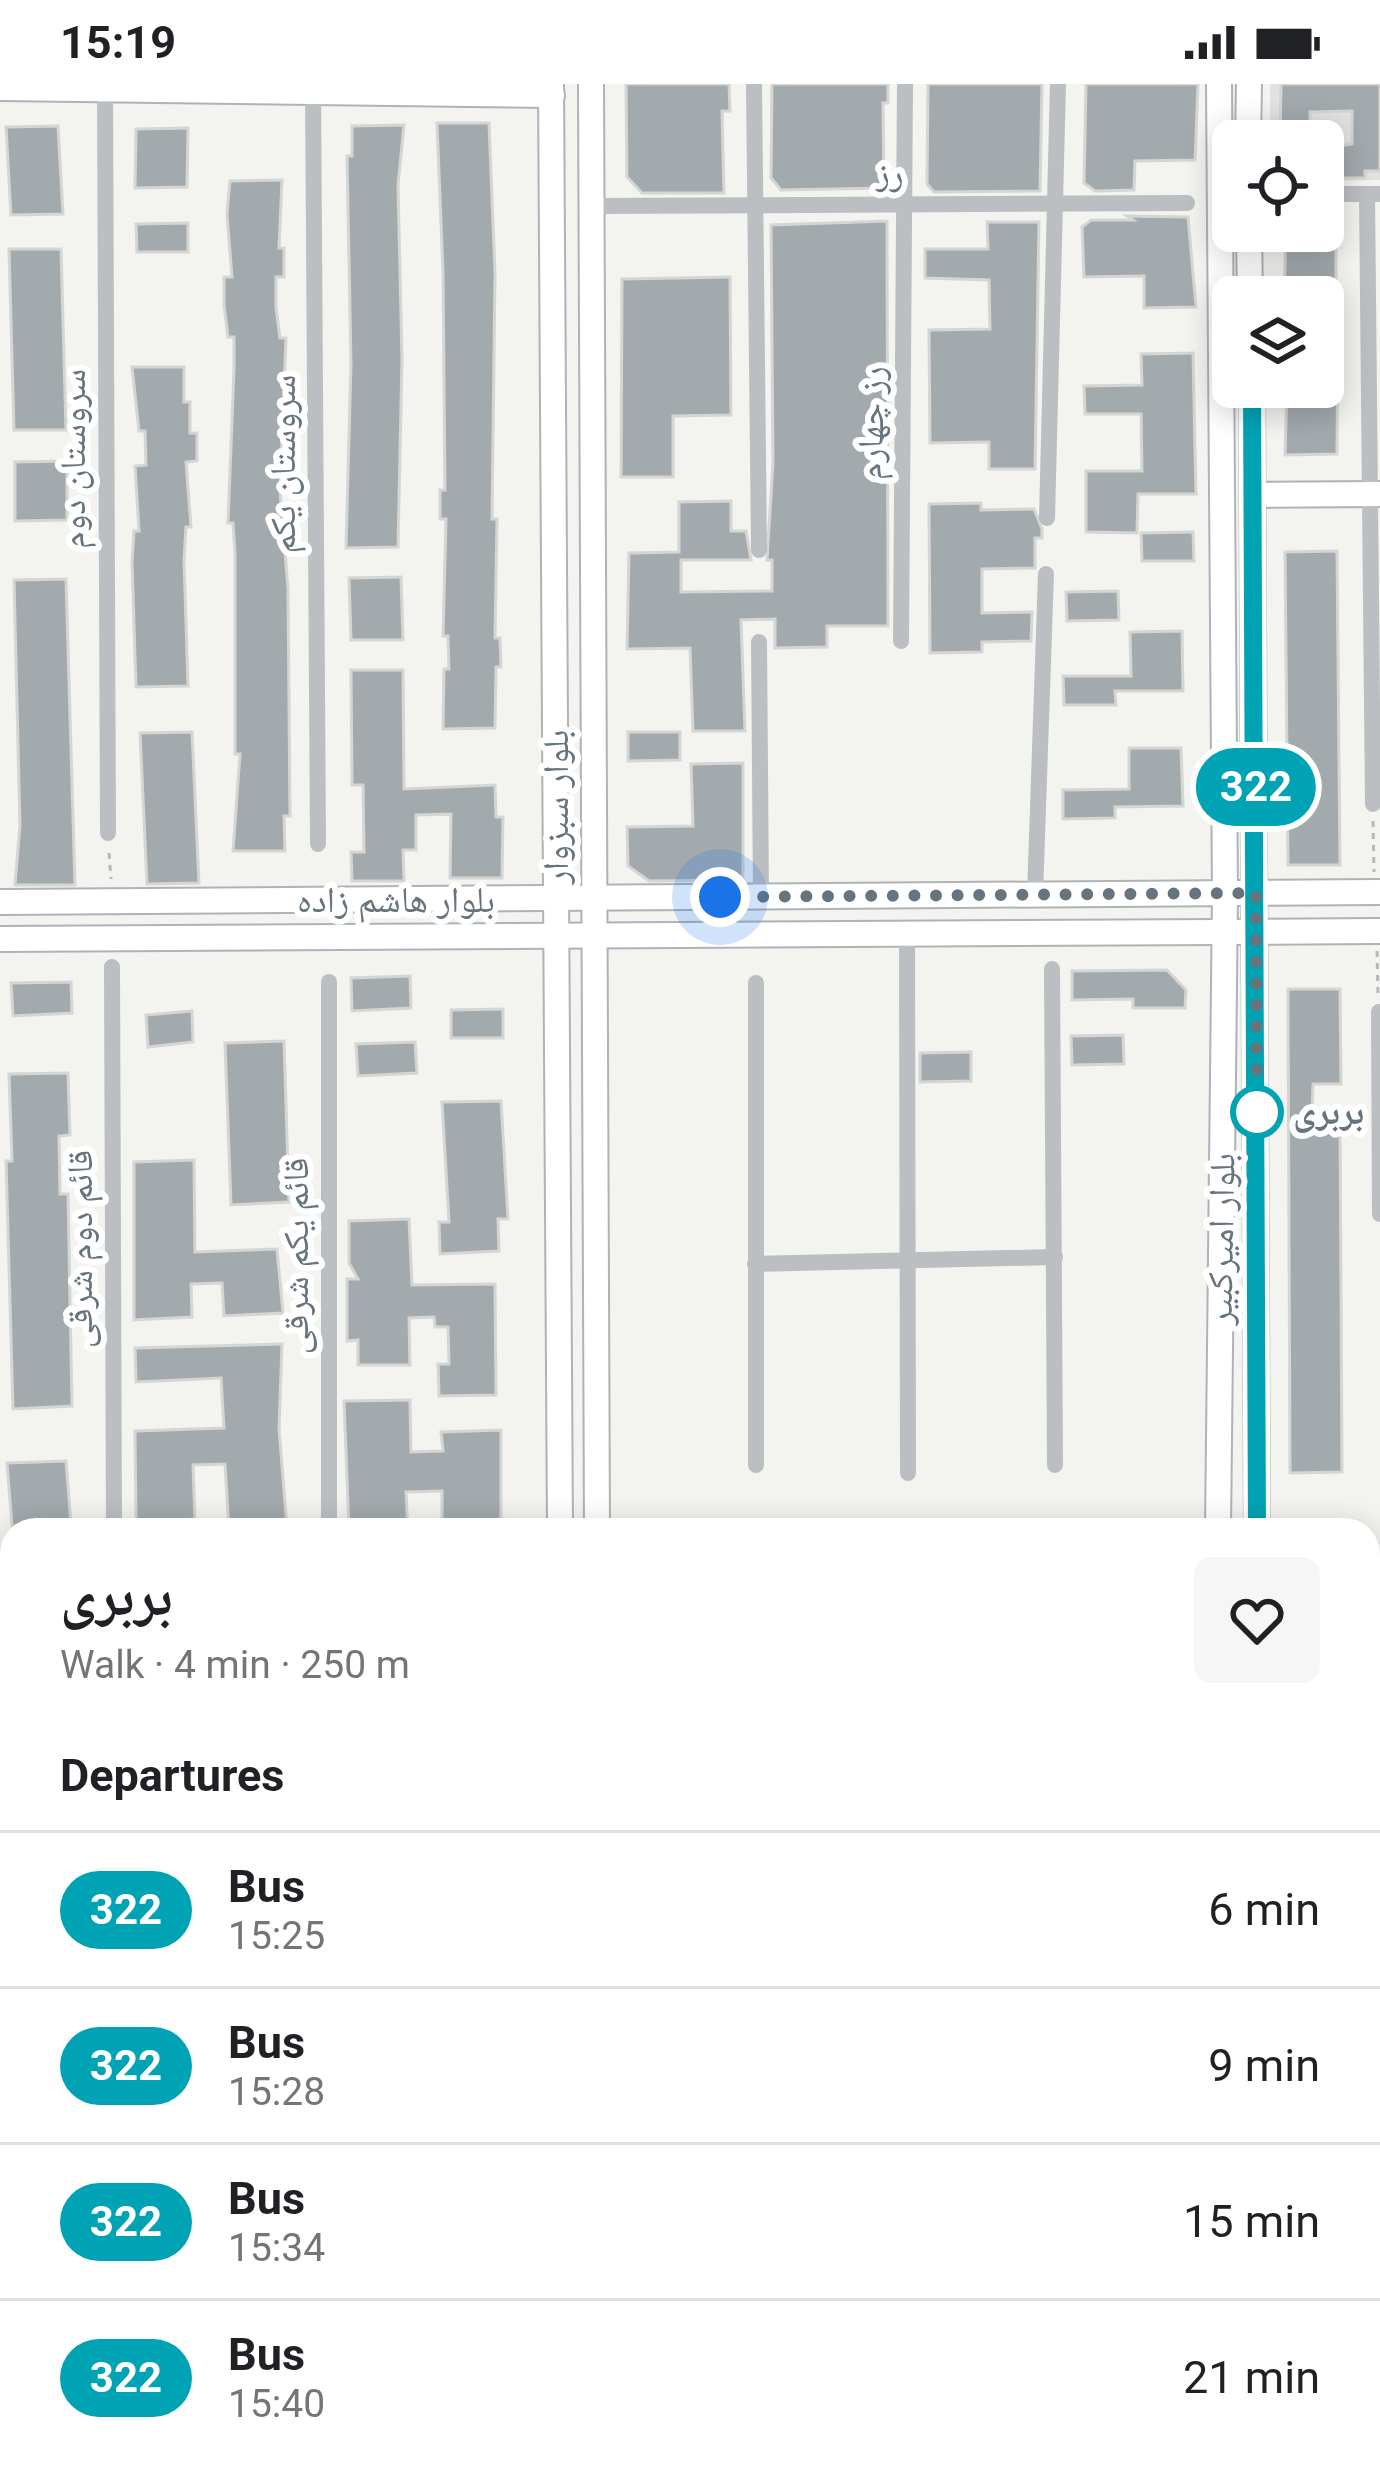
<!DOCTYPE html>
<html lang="en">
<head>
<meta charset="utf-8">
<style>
	body { margin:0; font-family:Roboto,"Noto Naskh Arabic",sans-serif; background:#f6f6f6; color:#202124; height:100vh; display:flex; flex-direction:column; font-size:45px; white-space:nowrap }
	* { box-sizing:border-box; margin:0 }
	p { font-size:39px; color:#757577 }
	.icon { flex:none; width:66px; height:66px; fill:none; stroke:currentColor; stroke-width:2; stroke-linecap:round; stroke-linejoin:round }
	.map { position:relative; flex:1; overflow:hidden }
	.panel { position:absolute; left:0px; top:1434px; width:1380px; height:960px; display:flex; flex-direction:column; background:#fff; border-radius:36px 36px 0 0; box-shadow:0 6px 30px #0003 }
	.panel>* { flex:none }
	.badge { padding:0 24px; border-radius:39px; font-size:42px; line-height:78px }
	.fabs { position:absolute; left:1212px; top:36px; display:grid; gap:24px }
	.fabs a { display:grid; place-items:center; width:132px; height:132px; border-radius:18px; background:#fff; box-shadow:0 6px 30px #0003; font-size:60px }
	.you { position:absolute; width:60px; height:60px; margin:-30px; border:9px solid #fff; border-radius:50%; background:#1a73e8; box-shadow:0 0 0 18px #1a73e833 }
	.map>.badge { position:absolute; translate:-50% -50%; box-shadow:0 0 0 6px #fff }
	h2 { padding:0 60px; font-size:45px; line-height:108px }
	.round { display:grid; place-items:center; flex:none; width:126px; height:126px; border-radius:18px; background:#f6f6f6 }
	.head { display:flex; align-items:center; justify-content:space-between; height:204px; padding:0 60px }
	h1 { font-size:57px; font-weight:800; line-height:90px }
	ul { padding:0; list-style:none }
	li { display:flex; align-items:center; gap:36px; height:156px; padding:0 60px; border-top:3px solid #e0e0e0 }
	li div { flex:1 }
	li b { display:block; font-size:45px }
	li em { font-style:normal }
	li .badge { min-width:132px; font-weight:700; text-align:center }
	.status { display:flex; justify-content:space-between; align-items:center; height:84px; padding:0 60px; background:#fff; direction:ltr }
	.status svg { height:33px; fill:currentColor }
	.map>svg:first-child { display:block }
</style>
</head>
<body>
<div class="status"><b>15:19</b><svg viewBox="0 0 49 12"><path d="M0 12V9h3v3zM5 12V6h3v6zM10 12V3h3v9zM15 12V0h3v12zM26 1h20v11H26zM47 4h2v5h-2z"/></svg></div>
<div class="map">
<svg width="1380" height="2394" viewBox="0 0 1380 2394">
	<rect width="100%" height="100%" fill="#f3f3f0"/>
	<path fill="#e1e2e1" d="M1270,0H1380V96L1323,97V57H1270Z"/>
	<g fill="#a3aaae" stroke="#d5d5d3" stroke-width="3">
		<path d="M626,0H729L730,27H722L724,109H642L627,93Z"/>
		<path d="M772,0H888V19H883L884,104L781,106L771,94Z"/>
		<path d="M928,0H1042L1040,107L934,108L927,100Z"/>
		<path d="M1086,0H1198L1195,76L1135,77L1134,106L1095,107L1084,99Z"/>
		<path d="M1281,0H1380V87H1365V94H1323V65L1352,60V27L1310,28V57H1280Z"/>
		<path d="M437,39H489L495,189L492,435H497L495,554H500L501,583H496L495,644L443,645L444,585H449L448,552H443L446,435H440V406H445L443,188Z"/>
		<path d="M404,41L398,101L402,275L398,463L346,464L351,279L347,72H352V42Z"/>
		<path d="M58,42L63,130L11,131L6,43Z"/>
		<path d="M188,44L187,103L135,104L136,45Z"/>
		<path d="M282,96L279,164H284V193H276V224L280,254H286L280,407L288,505L290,732H284L285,767H233L240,670H235V470L233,439H228L234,285V253H228L224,221V193H232L227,130L230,97Z"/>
		<path d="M1127,132L1188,133L1196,223L1144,224V192L1084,193L1082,143L1091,136H1133Z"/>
		<path d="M887,137L888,542H827V563L775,564V535L741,536L745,647H693L690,564L627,565L629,469L679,468V418L731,417V447H746L751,476H681V508L772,507V476H767L773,379L771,141Z"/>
		<path d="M987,138H1039L1035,385H989V358L930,359L929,246L990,245L989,196L925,194V165H988Z"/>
		<path d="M188,139V168H137L136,140Z"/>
		<path d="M1286,147H1336V213H1284Z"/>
		<path d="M9,165H61L66,346H14Z"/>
		<path d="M730,193L731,331L673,332V393H621L622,195Z"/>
		<path d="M1323,252H1338L1337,370L1285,371L1287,303H1323Z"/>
		<path d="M1193,269L1196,410H1138L1137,449L1086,448V387H1142L1141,330H1085L1084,302L1142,301L1141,270Z"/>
		<path d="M132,283H184V318H190V349H197V377L186,378L191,443H186L184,476L188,602L136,603L132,478L134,447H139L135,382L146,381L145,347H139Z"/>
		<path d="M67,377V436L15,437V378Z"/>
		<path d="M981,419V426L1034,425L1042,445V454H1035V484L982,485V529L1032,528L1031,557L982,558V568L930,569L929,420Z"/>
		<path d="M1193,448L1194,477H1142L1141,449Z"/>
		<path d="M1337,467L1340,781H1288L1285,468Z"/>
		<path d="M401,493L403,556H351L349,494Z"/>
		<path d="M66,495L75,801H15L20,741L14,496Z"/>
		<path d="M1118,507L1119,536L1067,537L1066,508Z"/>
		<path d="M1182,547L1183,607H1115L1116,621H1064L1063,592H1131L1130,548Z"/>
		<path d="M351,586H403L404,705L495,701L496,733H503L502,794H450L451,730L416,731V766H403L404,797H352L351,768H364L363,701H352Z"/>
		<path d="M192,648L199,799L147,800L140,649Z"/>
		<path d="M628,648H680V676L628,677Z"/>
		<path d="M1129,664H1181L1183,722L1115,723V734L1063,735V706L1129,705Z"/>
		<path d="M743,679V796L649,797L628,782L627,743L693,742L691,680Z"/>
		<path d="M1167,886L1186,906L1185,924H1133V915L1072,916V887Z"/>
		<path d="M410,892L411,924L352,927L351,894Z"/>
		<path d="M71,898L72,929L13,932L11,899Z"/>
		<path d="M1288,905H1340L1341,1000H1313L1312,1031H1340L1342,1388L1290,1389Z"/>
		<path d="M503,925V954H451V926Z"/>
		<path d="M192,927L193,958L148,963L146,931Z"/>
		<path d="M1123,951L1124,980L1072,981L1071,952Z"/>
		<path d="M284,957L289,1118L231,1121L225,959Z"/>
		<path d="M415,958L417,989L358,992L356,960Z"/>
		<path d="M971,968V997L920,998V969Z"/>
		<path d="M68,989L70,1051L59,1052L60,1110H68L72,1322L13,1325L6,1077H12L9,990Z"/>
		<path d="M501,1017L508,1135H498L499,1167L440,1170L439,1138H449L442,1018Z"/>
		<path d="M194,1076L195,1168L277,1165L283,1229L224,1232L222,1199L191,1200L192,1233L134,1236V1078Z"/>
		<path d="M409,1135L412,1201L495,1200L496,1311L439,1312L438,1280H449L448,1243H435L434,1233L409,1234L410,1281H358V1256L347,1257V1195H358L349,1179V1137Z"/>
		<path d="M282,1260L279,1345L287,1443L229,1446L225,1380L193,1381L195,1435L136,1438L135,1347L224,1344L221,1294L136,1298L135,1264Z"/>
		<path d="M410,1316L411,1368L443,1367L441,1348L501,1346V1446H442V1407L406,1408L408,1446H349L344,1317Z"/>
		<path d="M66,1377L71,1440L12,1442L7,1379Z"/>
	</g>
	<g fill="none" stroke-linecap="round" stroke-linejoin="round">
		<defs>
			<g id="secondary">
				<path d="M551,0L560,1446"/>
				<path d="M591,0L597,1446"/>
				<path d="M0,4L552,11"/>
				<path d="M1248,57L1249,0"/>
				<path d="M1249,147L1250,213"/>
				<path d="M1252,303L1257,1446"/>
				<path d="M1254,411L1380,410"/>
				<path d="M0,818L1380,808"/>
				<path d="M0,855L1380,847"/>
				<path d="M1218,1446L1225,810L1219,0"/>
				<path d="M1368,1510L1380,1504"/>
				<path d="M0,1668H12"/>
				<path d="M0,1915H12"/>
				<path d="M1368,2259H1380"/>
				<path d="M566,2382V2394"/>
				<path d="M602,2382V2394"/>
				<path d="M1227,2394V2382"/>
				<path d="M1256,2394V2382"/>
			</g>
		</defs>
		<use href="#secondary" stroke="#aeb3b6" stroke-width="28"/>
		<g stroke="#b5b8ba" stroke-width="3" stroke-dasharray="6 6" stroke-linecap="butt">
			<path d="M1373,737L1374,788"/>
			<path d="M109,769L111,795"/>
			<path d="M1377,867L1378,911"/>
			<path d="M1368,1741H1380"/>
			<path d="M1368,1994H1380"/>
		</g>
		<g stroke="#bbbfc1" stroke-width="9">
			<path d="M759,2382L760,2394"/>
			<path d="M914,2394V2382"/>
		</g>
		<g stroke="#bbbfc1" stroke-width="16">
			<path d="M105,0L108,749"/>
			<path d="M754,0L759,466"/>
			<path d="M313,1L318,760"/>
			<path d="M1323,110H1380"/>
			<path d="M1367,110L1373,720"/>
			<path d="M591,122L1187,119"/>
			<path d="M1047,434L1058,0"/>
			<path d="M901,557L905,0"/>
			<path d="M759,558L761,813"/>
			<path d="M1035,811L1046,490"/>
			<path d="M907,851L908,1389"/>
			<path d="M112,883L114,1446"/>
			<path d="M1052,885L1055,1381"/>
			<path d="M329,898V1446"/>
			<path d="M756,899V1381"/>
			<path d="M1379,928L1380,1130"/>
			<path d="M755,1180L1055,1173"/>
			<path d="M56,2382V2394"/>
			<path d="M338,2382V2394"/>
			<path d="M1379,2394L1380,2291"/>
		</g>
		<use href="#secondary" stroke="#fff" stroke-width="24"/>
	</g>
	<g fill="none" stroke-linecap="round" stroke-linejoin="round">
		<defs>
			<path id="line" d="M1252,303L1257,1446"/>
		</defs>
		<use href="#line" stroke="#fff" stroke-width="27"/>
		<use href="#line" stroke="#00a3b4" stroke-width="18"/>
		<path stroke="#66747d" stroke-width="12" stroke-dasharray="0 21.6" d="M720,813L1256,809L1257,1033V1028"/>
	</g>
	<circle fill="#fff" stroke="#00a3b4" stroke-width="6" cx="1257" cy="1028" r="24"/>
	<g text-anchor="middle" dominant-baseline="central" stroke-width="12" stroke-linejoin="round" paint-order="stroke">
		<g font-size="36" fill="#66747d" stroke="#fff">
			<text transform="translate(890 89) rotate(1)">رز</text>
			<text transform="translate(871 339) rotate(-89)">رز چهارم</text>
			<text transform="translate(73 375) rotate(-90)">سروستان دوم</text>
			<text transform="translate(283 380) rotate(-90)">سروستان یکم</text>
			<text transform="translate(556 723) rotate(-90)">بلوار سبزوار</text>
			<text x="396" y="816">بلوار هاشم زاده</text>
			<text transform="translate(1221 1155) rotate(-89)">بلوار امیرکبیر</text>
			<text transform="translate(80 1165) rotate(-90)">قائم دوم شرقی</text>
			<text transform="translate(296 1172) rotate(-90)">قائم یکم شرقی</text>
		</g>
		<g font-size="36" font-weight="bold" fill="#66747d" stroke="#fff" text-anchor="start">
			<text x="1293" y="1028">بربری</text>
		</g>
	</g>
</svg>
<div class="fabs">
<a><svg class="icon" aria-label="locate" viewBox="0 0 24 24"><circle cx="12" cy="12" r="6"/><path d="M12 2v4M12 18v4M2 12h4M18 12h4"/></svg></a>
<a><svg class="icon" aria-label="layers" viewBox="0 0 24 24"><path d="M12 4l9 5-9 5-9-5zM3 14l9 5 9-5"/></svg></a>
</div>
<div class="you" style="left:720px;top:813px"></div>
<b class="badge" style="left:1256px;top:703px;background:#00a3b4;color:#fff">322</b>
<section class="panel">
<div class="head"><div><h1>بربری</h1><p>Walk · 4 min · 250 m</p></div><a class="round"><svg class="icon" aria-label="heart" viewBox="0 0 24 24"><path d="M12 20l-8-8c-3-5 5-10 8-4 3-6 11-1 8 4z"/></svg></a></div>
<h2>Departures</h2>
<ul>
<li><span class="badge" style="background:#00a3b4;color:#fff">322</span><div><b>Bus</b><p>15:25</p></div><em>6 min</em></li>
<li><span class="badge" style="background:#00a3b4;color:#fff">322</span><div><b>Bus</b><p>15:28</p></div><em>9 min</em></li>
<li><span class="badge" style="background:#00a3b4;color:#fff">322</span><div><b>Bus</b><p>15:34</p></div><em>15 min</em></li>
<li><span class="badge" style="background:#00a3b4;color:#fff">322</span><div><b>Bus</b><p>15:40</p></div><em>21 min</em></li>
</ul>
</section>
</div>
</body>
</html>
